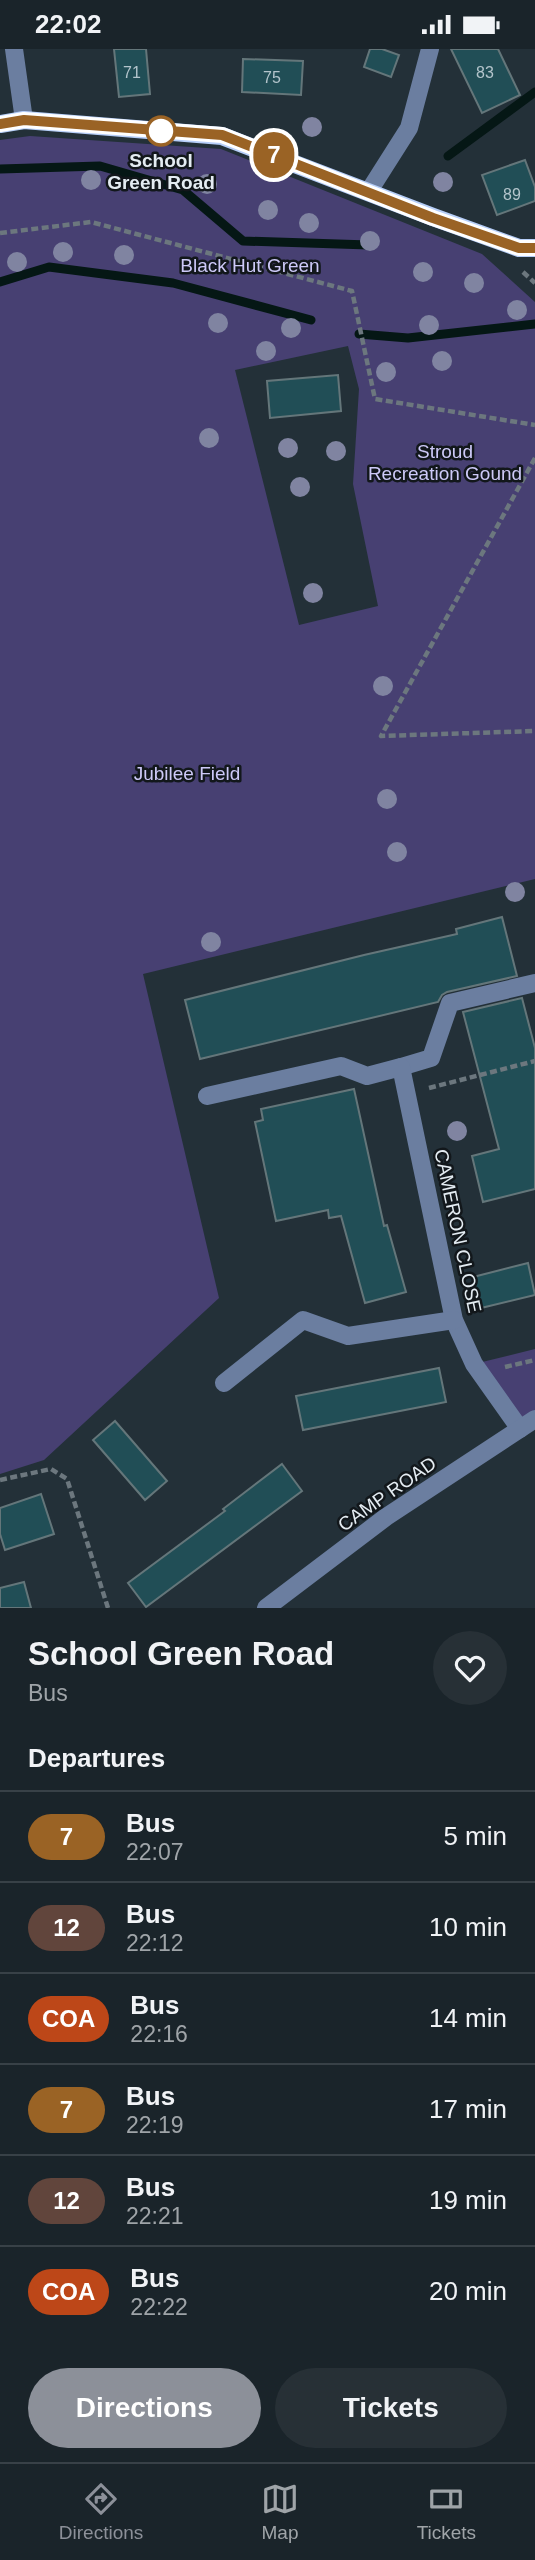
<!DOCTYPE html>
<html lang="en">
<head>
<meta charset="utf-8">
<style>
	body { margin:0; font-family:Arial,sans-serif; background:#273036; color:#f1f3f6; height:100vh; display:flex; flex-direction:column; font-size:26px; white-space:nowrap }
	* { box-sizing:border-box; margin:0 }
	p { font-size:23px; color:#9fa4a8 }
	.icon { flex:none; width:38px; height:38px; fill:none; stroke:currentColor; stroke-width:2; stroke-linecap:round; stroke-linejoin:round }
	.map { position:relative; height:1559px; overflow:hidden }
	.panel { display:flex; flex-direction:column; background:#1a242a; flex:1 }
	.panel>* { flex:none }
	.badge { padding:0 14px; border-radius:23px; font-size:24px; line-height:46px }
	.map>.badge { position:absolute; translate:-50% -50%; box-shadow:0 0 0 4px #fff }
	h2 { padding:0 28px; font-size:26px; line-height:63px }
	.round { display:grid; place-items:center; flex:none; width:74px; height:74px; border-radius:37px; background:#273036 }
	.overview { display:flex; align-items:center; justify-content:space-between; height:119px; padding:0 28px }
	h1 { font-size:33px; font-weight:700; line-height:52px }
	.button { display:flex; gap:14px; margin-top:auto; padding:14px 28px }
	.button a { flex:1; height:80px; border-radius:42px; background:#8c9099; color:#fff; font-size:28px; font-weight:700; line-height:80px; text-align:center }
	.button a+a { background:#273036; color:#f1f3f6 }
	ul { padding:0; list-style:none }
	li { display:flex; align-items:center; gap:21px; height:91px; padding:0 28px; border-top:2px solid #384147 }
	li div { flex:1 }
	li b { display:block; font-size:26px }
	li em { font-style:normal }
	li .badge { min-width:77px; font-weight:700; text-align:center }
	.status { display:flex; justify-content:space-between; align-items:center; height:49px; padding:0 35px; background:#1a242a; direction:ltr }
	.status svg { height:19px; fill:currentColor }
	.dock { display:flex; justify-content:space-around; align-items:center; height:98px; border-top:2px solid #384147; background:#1a242a; font-size:19px; color:#9fa4a8 }
	.dock a { display:grid; justify-items:center; gap:4px }
	.dock .on { color:#8c9099 }
	.map>svg:first-child { display:block }
</style>
</head>
<body>
<div class="status"><b>22:02</b><svg viewBox="0 0 49 12"><path d="M0 12V9h3v3zM5 12V6h3v6zM10 12V3h3v9zM15 12V0h3v12zM26 1h20v11H26zM47 4h2v5h-2z"/></svg></div>
<div class="map">
<svg width="535" height="1559" viewBox="0 0 535 1559">
	<rect width="100%" height="100%" fill="#233038"/>
	<g fill="#474072" fill-rule="evenodd">
		<path d="M30,87L221,100L482,205L535,253V830L143,925L219,1249L44,1411L0,1425V91ZM348,297L359,340L353,435L378,557L299,576L235,321Z"/>
		<path d="M535,1300V1370L520,1380L474,1315Z"/>
	</g>
	<g fill="none" stroke-linecap="round" stroke-linejoin="round">
		<g stroke="#051715" stroke-width="9">
			<path d="M448,107L535,43"/>
			<path d="M0,120L100,117L183,141L243,192L369,196"/>
			<path d="M0,233L49,218L173,234L311,271"/>
			<path d="M359,285L408,289L535,275"/>
		</g>
	</g>
	<g fill="#214e56" stroke="#64767a" stroke-width="2">
		<path d="M114,0H146L150,45L119,48Z"/>
		<path d="M370,0H382L399,6L391,28L364,18Z"/>
		<path d="M451,0H498L520,46L482,64Z"/>
		<path d="M243,10L303,12L301,46L242,43Z"/>
		<path d="M525,111L535,138V152L497,166L482,126Z"/>
		<path d="M338,326L341,362L270,369L267,332Z"/>
		<path d="M502,868L517,927L447,943L442,946L438,953L200,1010L185,951L364,906L457,885L456,880Z"/>
		<path d="M522,949L535,999V1140L483,1153L472,1107L499,1100L463,963Z"/>
		<path d="M354,1040L384,1177L387,1176L406,1243L365,1254L341,1167L329,1169L328,1161L276,1172L255,1073L263,1071L261,1060Z"/>
		<path d="M528,1214L535,1246L481,1259L473,1228Z"/>
		<path d="M439,1319L446,1353L303,1381L296,1347Z"/>
		<path d="M115,1372L167,1432L145,1451L93,1391Z"/>
		<path d="M282,1415L302,1442L146,1558L128,1534L225,1462L223,1460Z"/>
		<path d="M41,1445L54,1485L5,1501L0,1485V1459Z"/>
		<path d="M24,1533L31,1559H0V1539Z"/>
	</g>
	<g fill="none" stroke-linecap="round" stroke-linejoin="round">
		<g stroke="#6c777e" stroke-width="4.5" stroke-dasharray="7 3.5" stroke-linecap="butt">
			<path d="M0,184L91,173L352,242L375,350L535,376"/>
			<path d="M523,223L535,234"/>
			<path d="M535,409L381,687L535,682"/>
			<path d="M429,1039L535,1012"/>
			<path d="M505,1318L535,1311"/>
			<path d="M0,1431L51,1420L67,1430L108,1559"/>
		</g>
		<g stroke="#6b7ea0" stroke-width="18">
			<path d="M14,0L24,71"/>
			<path d="M369,142L409,79L430,0"/>
			<path d="M401,1018L431,1009L450,954L535,934"/>
			<path d="M207,1047L341,1017L367,1027L401,1018L454,1271L474,1315L520,1380"/>
			<path d="M224,1334L303,1271L348,1287L454,1271"/>
			<path d="M266,1559L386,1468L535,1370"/>
		</g>
		<path stroke="#b6cef8" stroke-width="18" d="M0,75L24,71L222,87L433,168L519,199H535"/>
	</g>
	<g fill="#8084a1">
		<circle cx="312" cy="78" r="10"/>
		<circle cx="91" cy="131" r="10"/>
		<circle cx="443" cy="133" r="10"/>
		<circle cx="207" cy="135" r="10"/>
		<circle cx="268" cy="161" r="10"/>
		<circle cx="309" cy="174" r="10"/>
		<circle cx="370" cy="192" r="10"/>
		<circle cx="63" cy="203" r="10"/>
		<circle cx="124" cy="206" r="10"/>
		<circle cx="17" cy="213" r="10"/>
		<circle cx="423" cy="223" r="10"/>
		<circle cx="474" cy="234" r="10"/>
		<circle cx="517" cy="261" r="10"/>
		<circle cx="218" cy="274" r="10"/>
		<circle cx="429" cy="276" r="10"/>
		<circle cx="291" cy="279" r="10"/>
		<circle cx="266" cy="302" r="10"/>
		<circle cx="442" cy="312" r="10"/>
		<circle cx="386" cy="323" r="10"/>
		<circle cx="209" cy="389" r="10"/>
		<circle cx="288" cy="399" r="10"/>
		<circle cx="336" cy="402" r="10"/>
		<circle cx="300" cy="438" r="10"/>
		<circle cx="313" cy="544" r="10"/>
		<circle cx="383" cy="637" r="10"/>
		<circle cx="387" cy="750" r="10"/>
		<circle cx="397" cy="803" r="10"/>
		<circle cx="515" cy="843" r="10"/>
		<circle cx="211" cy="893" r="10"/>
		<circle cx="457" cy="1082" r="10"/>
	</g>
	<g fill="none" stroke-linecap="round" stroke-linejoin="round">
		<defs>
			<path id="line" d="M0,75L24,71L222,86L433,169L519,199H535"/>
		</defs>
		<use href="#line" stroke="#fff" stroke-width="16"/>
		<use href="#line" stroke="#9a6325" stroke-width="10"/>
	</g>
	<circle fill="#fff" stroke="#9a6325" stroke-width="3.5" cx="161" cy="82" r="14"/>
	<g text-anchor="middle" dominant-baseline="central" stroke-width="5" stroke-linejoin="round" paint-order="stroke">
		<g font-size="16" fill="#b3c4cb">
			<text x="132" y="23">71</text>
			<text x="485" y="23">83</text>
			<text x="272" y="28">75</text>
			<text x="512" y="145">89</text>
		</g>
		<g font-size="19" font-weight="bold" fill="#e4ecf2" stroke="#12171b">
			<text x="161" y="111">School<tspan x="161" dy="22">Green Road</tspan></text>
		</g>
		<g font-size="19" fill="#cdc9f7" stroke="#12171b">
			<text x="250" y="216">Black Hut Green</text>
			<text x="445" y="402">Stroud<tspan x="445" dy="22">Recreation Gound</tspan></text>
			<text x="187" y="724">Jubilee Field</text>
		</g>
		<g font-size="19" fill="#e4ecf2" stroke="#12171b">
			<text transform="translate(458 1182) rotate(78)">CAMERON CLOSE</text>
			<text transform="translate(387 1445) rotate(-35)">CAMP ROAD</text>
		</g>
	</g>
</svg>
<b class="badge" style="left:274px;top:106px;background:#9a6325;color:#fff">7</b>
</div>
<section class="panel">
<div class="overview"><div><h1>School Green Road</h1><p>Bus</p></div><a class="round"><svg class="icon" aria-label="heart" viewBox="0 0 24 24"><path d="M12 20l-8-8c-3-5 5-10 8-4 3-6 11-1 8 4z"/></svg></a></div>
<h2>Departures</h2>
<ul>
<li><span class="badge" style="background:#9a6325;color:#fff">7</span><div><b>Bus</b><p>22:07</p></div><em>5 min</em></li>
<li><span class="badge" style="background:#61453c;color:#fff">12</span><div><b>Bus</b><p>22:12</p></div><em>10 min</em></li>
<li><span class="badge" style="background:#bd4718;color:#fff">COA</span><div><b>Bus</b><p>22:16</p></div><em>14 min</em></li>
<li><span class="badge" style="background:#9a6325;color:#fff">7</span><div><b>Bus</b><p>22:19</p></div><em>17 min</em></li>
<li><span class="badge" style="background:#61453c;color:#fff">12</span><div><b>Bus</b><p>22:21</p></div><em>19 min</em></li>
<li><span class="badge" style="background:#bd4718;color:#fff">COA</span><div><b>Bus</b><p>22:22</p></div><em>20 min</em></li>
</ul>
<div class="button"><a>Directions</a><a>Tickets</a></div>
</section>
<nav class="dock">
<a class="on"><svg class="icon" aria-label="directions" viewBox="0 0 24 24"><path d="M12 3l9 9-9 9-9-9zM9 14v-3h6M13 9l2 2-2 2"/></svg>Directions</a>
<a><svg class="icon" aria-label="map" viewBox="0 0 24 24"><path d="M3 6l6-2 6 2 6-2v14l-6 2-6-2-6 2zM9 4v14M15 6v14"/></svg>Map</a>
<a><svg class="icon" aria-label="tickets" viewBox="0 0 24 24"><path d="M3 7h18v10H3zM15 7v10"/></svg>Tickets</a>
</nav>
</body>
</html>
